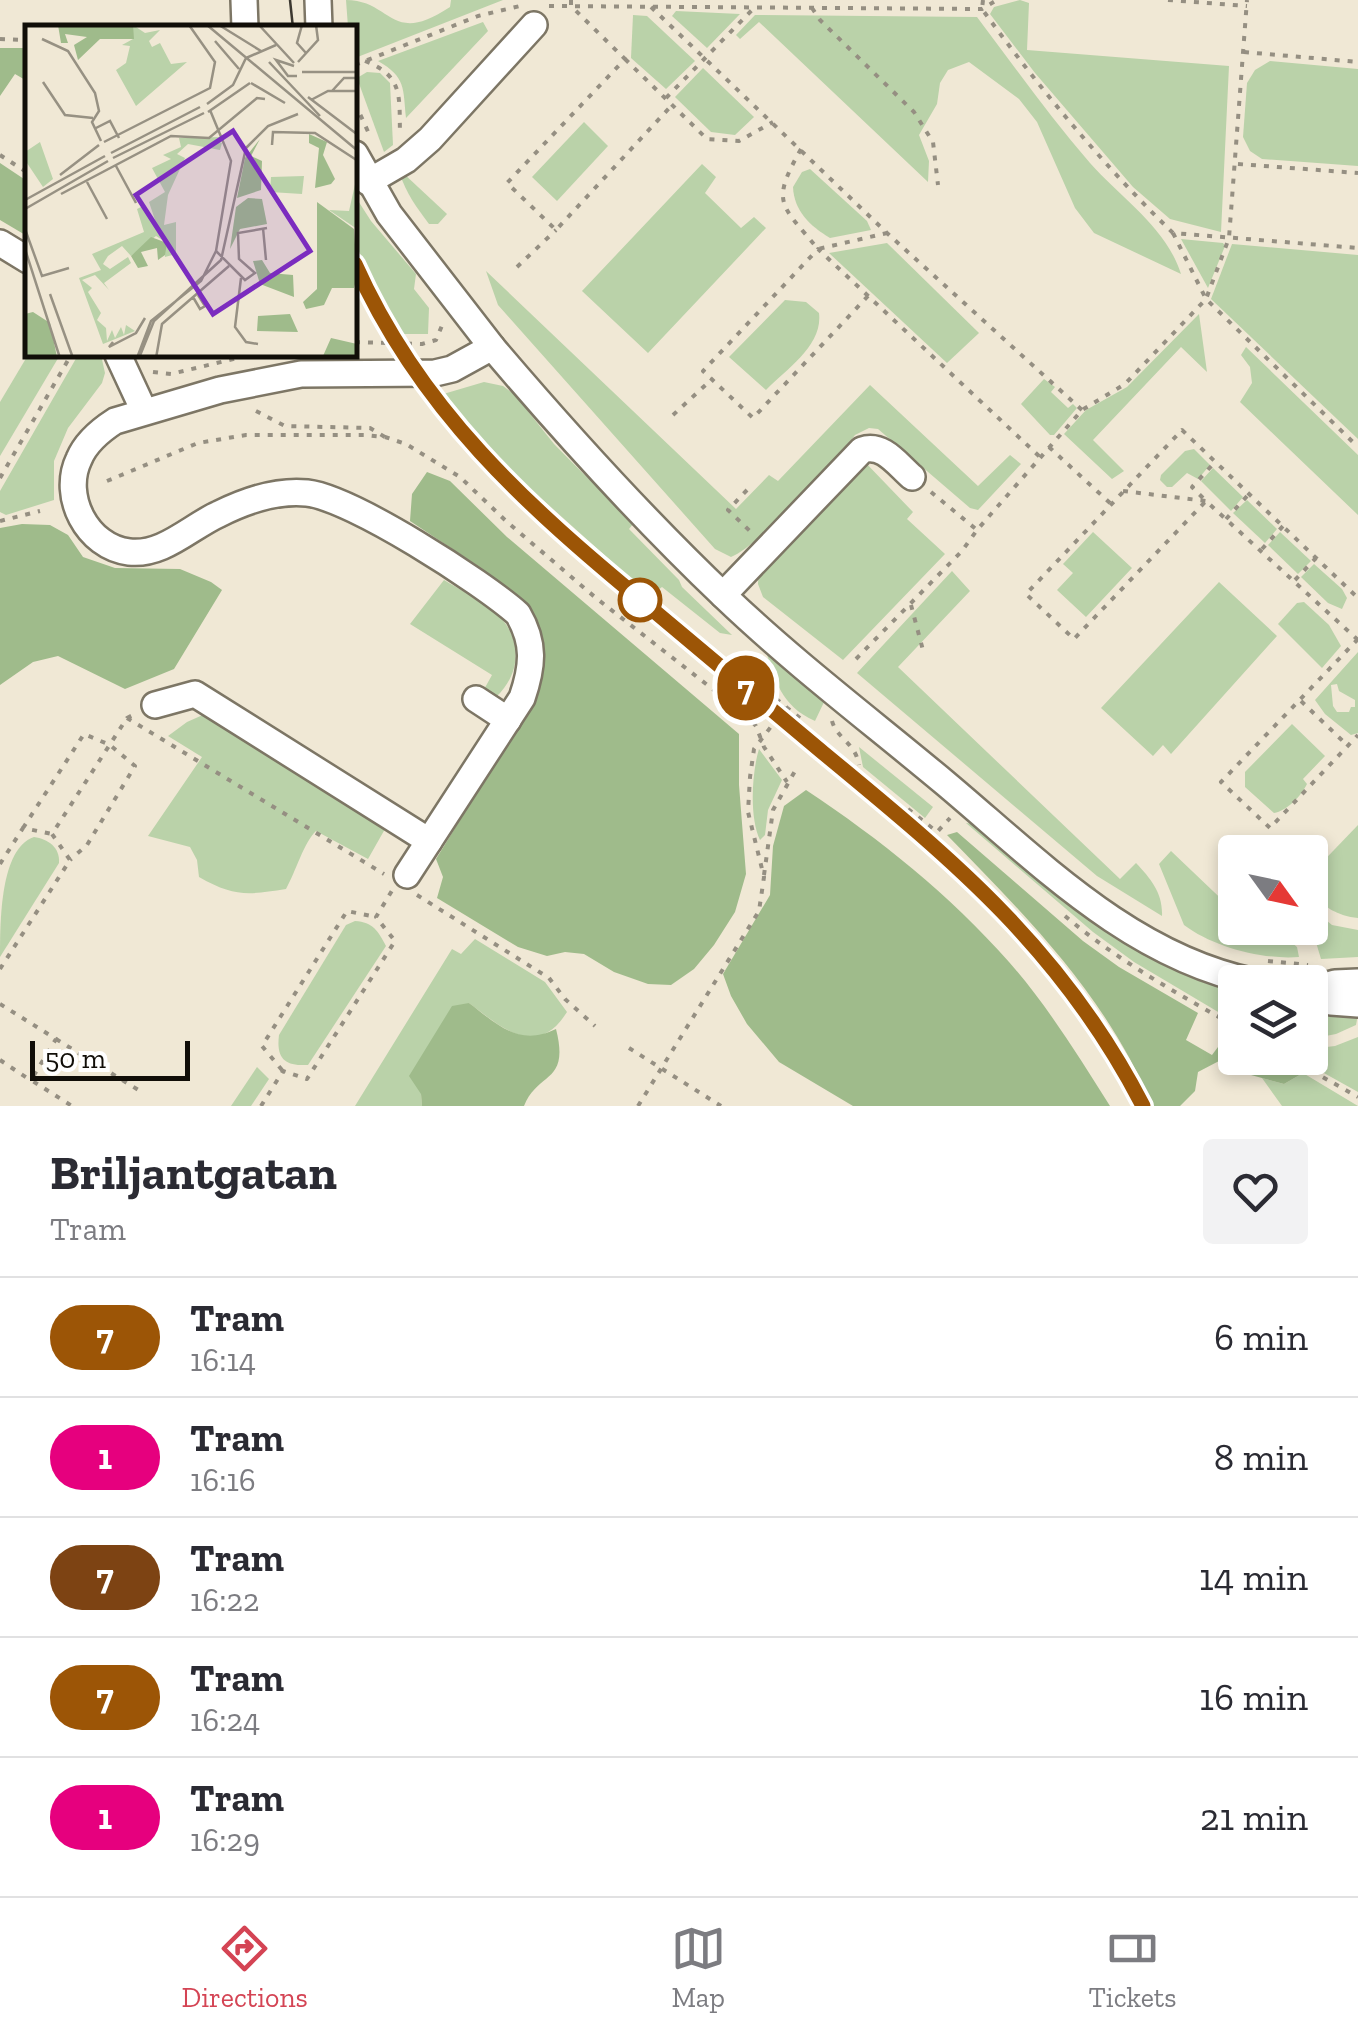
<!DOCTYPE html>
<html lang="en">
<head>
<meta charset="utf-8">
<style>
	body { margin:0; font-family:"Zilla Slab",serif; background:#f2f2f3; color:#2b2b33; height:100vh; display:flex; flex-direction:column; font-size:38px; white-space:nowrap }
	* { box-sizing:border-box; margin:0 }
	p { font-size:32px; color:#7c7c81 }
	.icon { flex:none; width:55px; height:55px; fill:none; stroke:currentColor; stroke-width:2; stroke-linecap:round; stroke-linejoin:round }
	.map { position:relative; height:1106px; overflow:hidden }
	.panel { display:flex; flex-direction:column; background:#fff; flex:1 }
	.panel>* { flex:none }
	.badge { padding:0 20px; border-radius:32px; font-size:35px; line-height:65px }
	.needle { width:65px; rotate:123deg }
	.buttons { position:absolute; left:1218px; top:835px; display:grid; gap:20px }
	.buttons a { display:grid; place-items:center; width:110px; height:110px; border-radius:10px; background:#fff; box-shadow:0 5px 15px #0003; font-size:50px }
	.scale { position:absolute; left:30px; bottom:25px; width:160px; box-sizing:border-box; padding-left:10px; border:5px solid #110e08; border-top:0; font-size:28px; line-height:35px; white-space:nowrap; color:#110e08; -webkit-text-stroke:8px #fff; paint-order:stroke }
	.map>.badge { position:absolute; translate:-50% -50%; box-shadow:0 0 0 5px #fff }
	.round { display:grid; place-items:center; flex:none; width:105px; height:105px; border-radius:10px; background:#f2f2f3 }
	.overview { display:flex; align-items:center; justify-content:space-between; height:170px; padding:0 50px }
	h1 { font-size:48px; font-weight:800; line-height:75px }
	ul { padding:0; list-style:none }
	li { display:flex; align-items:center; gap:30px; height:120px; padding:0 50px; border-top:2px solid #e1e1e2 }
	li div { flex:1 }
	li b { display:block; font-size:38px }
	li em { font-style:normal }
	li .badge { min-width:110px; font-weight:700; text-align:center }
	.tabs { display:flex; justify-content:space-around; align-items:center; height:140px; border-top:2px solid #e1e1e2; background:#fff; font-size:28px; color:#7c7c81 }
	.tabs a { display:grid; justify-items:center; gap:5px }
	.tabs .on { color:#d44454 }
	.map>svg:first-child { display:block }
</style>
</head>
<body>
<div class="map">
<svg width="1358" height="1106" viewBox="0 0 1358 1106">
	<rect width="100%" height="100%" fill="#f0e8d5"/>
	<g fill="#bad2a9" fill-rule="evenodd">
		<path d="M346,0C392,0 390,47 450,7L451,0H503L355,58V28L348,27Z"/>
		<path d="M1020,0L1029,3L1027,50L1229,66L1221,232L1170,219L1133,187L1035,73L990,14L994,7Z"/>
		<path d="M676,11L740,14L707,48L672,16Z"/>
		<path d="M633,15L647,16L695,61L666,89L631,58Z"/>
		<path d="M755,15L977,17C1014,66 1050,117 1090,163C1122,199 1166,227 1181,274L1094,233L1075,208L1037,122L1019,99L969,62L948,70L940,83L937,104L919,135L929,161L928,182L759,22L740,39L736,35Z"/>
		<path d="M483,22L488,31L406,118C403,88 406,77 378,61Z"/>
		<path d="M1270,61L1358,69V166L1262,159L1250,151L1243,137L1247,83L1255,70Z"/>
		<path d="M703,68L754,117L735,135L711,132L675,97Z"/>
		<path d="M367,72L380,73L390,83L393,145L384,152L357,78Z"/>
		<path d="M584,122L608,146L557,201L532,177Z"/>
		<path d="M702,164L716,177L705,193L741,228L754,217L766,228L648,353L582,291Z"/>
		<path d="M810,169L867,221L871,230L830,238C810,226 794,211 793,187L802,172Z"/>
		<path d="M403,173L447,214L438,224H429C417,208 406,193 400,174Z"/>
		<path d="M355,196L371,221L416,274L414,289L429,308L428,334H395L355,242Z"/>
		<path d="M1181,239L1223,243L1225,246L1208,288Z"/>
		<path d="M887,243L979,333L947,363L829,253Z"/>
		<path d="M1232,244L1358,255V439L1211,299Z"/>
		<path d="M486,271L736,509L769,475L778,481L870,385L978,486L1010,455L1021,464L978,510L970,508L878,429L869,428L855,435C835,462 758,547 731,557L715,549L498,305Z"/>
		<path d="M785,300L806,302L819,313C823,345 788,368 766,390L729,357Z"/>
		<path d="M1199,314L1207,372L1181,347L1093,440L1124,471L1112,479L1064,434L1086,410L1127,387Z"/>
		<path d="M1246,347L1358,455V515L1240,402L1252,383L1250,367L1241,355Z"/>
		<path d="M28,355H60L0,456V402Z"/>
		<path d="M78,355H101L105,373L102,383L68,428L54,461V500L6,515L0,512V491Z"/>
		<path d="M1044,379L1055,387L1051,392L1068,408L1073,404L1077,408L1054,435H1050L1021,404Z"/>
		<path d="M484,382L503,386L515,395L554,444L633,524L629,529L679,580L682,587L732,635L720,633L662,587L650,596L486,449L440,395Z"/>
		<path d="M1194,449L1210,465L1198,479L1187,473L1172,487H1167L1160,480L1161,475L1185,451Z"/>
		<path d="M862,459L913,512L907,519L945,554L843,660L763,597L758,584L759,568Z"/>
		<path d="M1213,468L1243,497L1231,511L1201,481Z"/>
		<path d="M1247,500L1277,529L1265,543L1233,513Z"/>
		<path d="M1093,532L1132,568L1086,617L1057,590L1073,573L1063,564Z"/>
		<path d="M1280,532L1311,561L1298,574L1268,545Z"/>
		<path d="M1314,564L1342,589L1347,598L1342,609L1328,603L1301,577Z"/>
		<path d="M952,571L970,591L898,667L1120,879L1136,863C1151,879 1163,893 1162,916L1097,876L857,673Z"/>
		<path d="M444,580C459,589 477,598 491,609C522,632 524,671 496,697L482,693L492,675L410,624Z"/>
		<path d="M1219,582L1277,636L1171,754L1163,745L1153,756L1101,708Z"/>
		<path d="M1304,602L1329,625L1341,646L1322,668L1278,624L1297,603Z"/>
		<path d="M765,648L825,700L815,721C781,706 775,680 765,648Z"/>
		<path d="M1358,652V733L1351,735L1325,714L1315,700ZM1337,684L1339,691L1355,700V707H1351L1349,712H1337L1333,706L1331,685Z"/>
		<path d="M205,714L385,829L368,859L316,831C304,842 296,871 286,889C248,895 234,897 199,877L197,860L190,847L148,836L202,757L168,736L187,722Z"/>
		<path d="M1292,724L1325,756L1303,779L1307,784C1301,796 1287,811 1274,813L1245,787V772Z"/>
		<path d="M859,747L933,807L925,818L863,767Z"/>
		<path d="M759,749L782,780L768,810L765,835L760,840C749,817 752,772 759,749Z"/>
		<path d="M966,823L981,825L1098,925L1183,973L1235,994V1022L1134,962L1093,932Z"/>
		<path d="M1358,825V918C1337,916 1324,907 1310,892V875Z"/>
		<path d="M34,837C48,839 60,847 59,863L0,957C0,922 0,848 34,837Z"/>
		<path d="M1171,851L1235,912V928H1274L1297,947L1299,957C1263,960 1213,947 1184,925L1159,864Z"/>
		<path d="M1310,907L1332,925L1358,930V957L1321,959L1315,939L1304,928H1310Z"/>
		<path d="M355,921C373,922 378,931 386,946L308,1065C285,1066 276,1059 279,1035L346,925Z"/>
		<path d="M475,939L545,982L567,1012C537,1060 502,1028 469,1003L421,1094L422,1106H355L452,949L461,954Z"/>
		<path d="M1310,1010L1358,1014L1356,1025L1336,1034L1310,1039Z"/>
		<path d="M1358,1037V1092L1297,1058H1310V1049L1335,1046Z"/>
		<path d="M257,1067L269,1079L251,1106H231Z"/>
		<path d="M1303,1073L1358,1106H1282L1262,1078L1284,1084Z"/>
	</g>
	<g fill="#9fbb8b">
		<path d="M0,48H28L27,81L15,74L0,96Z"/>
		<path d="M0,163L27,181V236L0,220Z"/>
		<path d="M427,472L450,481L507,537L739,734V785L746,874L735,912L714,945L694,969L671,985L648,984L614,972L584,954L565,952L547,956L518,947L437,898L443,877L436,859L535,698L545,653L536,624L522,602L475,564L410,521L412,494Z"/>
		<path d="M22,524L50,525L68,535L83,557L115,568L180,569L211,582L222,590L174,669L125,689L58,656L33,662L0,685V528Z"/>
		<path d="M806,790C880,839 950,895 1009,962C1047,1005 1079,1057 1110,1106H853L779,1062L747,1024L731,996L723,974L770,895L773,846L784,806Z"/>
		<path d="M957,832L1083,941L1119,967L1198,1013L1186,1040L1212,1055L1230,1031L1235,1034V1058H1276L1303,1073L1284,1084L1251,1075L1219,1061L1198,1072L1195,1091L1180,1106H1152C1109,999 1026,916 947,835Z"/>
		<path d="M469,1003C498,1025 519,1047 556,1029C570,1084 538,1071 524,1106H422L421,1094L409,1076L452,1006Z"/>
	</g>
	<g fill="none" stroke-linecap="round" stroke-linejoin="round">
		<defs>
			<g id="minor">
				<path d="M244,0L245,28"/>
				<path d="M318,0L319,28"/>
				<path d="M355,154L389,214L492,347"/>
				<path d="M368,182L406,160L430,139L534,25"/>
				<path d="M0,243L28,260"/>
				<path d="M118,355L144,411"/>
				<path d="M723,595L862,450C883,443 897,464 912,477"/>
				<path d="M476,699L508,720"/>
				<path d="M155,705L195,694L429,841"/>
				<path d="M407,875L522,698C533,666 535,643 518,614C482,582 352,498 307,493C278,490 245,501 219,514C190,527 163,556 129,552C87,547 61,496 79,459C86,442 101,430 115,421L220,390L301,374L435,373L452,369L492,347C566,434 642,518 725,597C794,663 872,722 945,783C1038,861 1131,957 1255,982"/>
				<path d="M1310,990L1335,983L1358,982"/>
				<path d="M1311,990L1331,1002L1358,1004"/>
			</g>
		</defs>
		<use href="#minor" stroke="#7d7665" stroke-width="30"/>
		<g stroke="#958f82" stroke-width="4" stroke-dasharray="5 8" stroke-linecap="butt">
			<path d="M571,0V6L625,59L507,183L556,230L672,105"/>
			<path d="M983,0L982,9C1040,89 1102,164 1173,233L1358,248"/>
			<path d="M1168,0L1247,6"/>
			<path d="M549,6L982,9L997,0"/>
			<path d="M651,7L887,233L1082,410"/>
			<path d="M812,8L820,20L914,112L933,142L938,185"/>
			<path d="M0,39L28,40"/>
			<path d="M1244,52L1358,62"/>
			<path d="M625,59L707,139L739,141L773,122"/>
			<path d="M365,61C404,76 399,97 400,134"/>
			<path d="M355,65L478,16L524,5"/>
			<path d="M666,98L753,9"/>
			<path d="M355,103L370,136"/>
			<path d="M801,149C770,204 781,204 818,249L887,233"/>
			<path d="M0,155L28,173"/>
			<path d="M1238,164L1358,173"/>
			<path d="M1173,233L1206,299L1358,447"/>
			<path d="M517,267L556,230"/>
			<path d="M868,296L753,418L703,371L818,249L1040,457"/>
			<path d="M355,342L422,344L436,340L443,323"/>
			<path d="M153,372L171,374L250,355"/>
			<path d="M256,411L285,426L370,428L385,437"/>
			<path d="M673,415L712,379"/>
			<path d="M1049,447L1110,503"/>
			<path d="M0,478L71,355"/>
			<path d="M107,481L198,443L246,435H365L385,437L406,444L460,477L506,521L596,598L747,716L756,726L764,747L787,782"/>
			<path d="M747,490L728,510L752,533"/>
			<path d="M1123,491L1206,501"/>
			<path d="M931,492L977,530"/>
			<path d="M1203,498L1192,487L1215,462"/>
			<path d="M1226,519L1249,494"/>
			<path d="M0,521L40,511"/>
			<path d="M1262,549L1283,526"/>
			<path d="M1295,580L1316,558"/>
			<path d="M911,605L924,654"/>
			<path d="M1358,639L1221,782L1270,828L1358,735"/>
			<path d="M1358,640L1206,501L1074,639L1026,594L1182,430L1358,598"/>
			<path d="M856,659L962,551L977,530L1082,410L1125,384L1206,299L1229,238L1247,0"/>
			<path d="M1301,701L1348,746"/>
			<path d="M786,707L800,718"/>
			<path d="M127,718L384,874"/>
			<path d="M832,721C837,739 855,742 859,765"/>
			<path d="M908,809L937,832L950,818"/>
			<path d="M23,828L84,734L110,745L135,766L87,845L70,860"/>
			<path d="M0,864L23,828L52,834"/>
			<path d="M764,875L773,810L795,771"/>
			<path d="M417,895L549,978L565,999L595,1026"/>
			<path d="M1065,916C1117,960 1176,993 1235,1026"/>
			<path d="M1268,961L1308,965"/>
			<path d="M0,969L70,860L52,834L127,718L137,713"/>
			<path d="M0,1004L56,1039L31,1080L72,1106"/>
			<path d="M56,1039L140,1091"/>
			<path d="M629,1048L721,1106"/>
			<path d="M1289,1058L1358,1097"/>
			<path d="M0,1060L30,1080"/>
			<path d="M282,1070L262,1046L347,911L376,917"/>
			<path d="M261,1106L283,1071L307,1079L395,941L376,917L393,889"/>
			<path d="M638,1106L759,911L764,877L748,812L750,777L754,749L786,707L774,697L760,662"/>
		</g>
		<use href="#minor" stroke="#fff" stroke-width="25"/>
		<g stroke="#3c3830" stroke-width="2.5">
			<path d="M290,0L293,28"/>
			<path d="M355,265C418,405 520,499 636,595C700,649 763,703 827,756C957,863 1065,952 1143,1106"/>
		</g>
	</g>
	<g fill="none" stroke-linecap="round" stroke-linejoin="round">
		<defs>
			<path id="line" d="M355,264C420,410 527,506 647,605C705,653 763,703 821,751C953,860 1063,950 1143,1106"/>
		</defs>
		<use href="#line" stroke="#fff" stroke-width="22"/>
		<use href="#line" stroke="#9c5506" stroke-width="15"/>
	</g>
	<circle fill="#fff" stroke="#9c5506" stroke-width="5" cx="640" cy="600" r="20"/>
	<g transform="translate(25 25)">
		<rect width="332" height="332" fill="#f0e8d5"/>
		<path d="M108,0L120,8L135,5L124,16L127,22L135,18L146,39L162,37L111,81L91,45L101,38L105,21L97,20L108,14ZM195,112L190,116L197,118L195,125L163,119L152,129L160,133L143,170L139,200L151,197V229L140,232L139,216L131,211L106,231L97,221L83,231L78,239L85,244L103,232L106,238L79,258L84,265L70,250L57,255L67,263L63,267L76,288L72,295L81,303L82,316L87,305L90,313L96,302L99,310L101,300L110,306L78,319L54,253L76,245L67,229L119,207L112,184L118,181L132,201L124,177L140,167L127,143L146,134L138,130L156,122L154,113ZM15,117L28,154L18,162L0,135V127ZM279,151L277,169L245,167L246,152ZM331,155L330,194L332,204L304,185L324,186Z" fill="#bad2a9"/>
		<path d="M33,0H108L109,14H75L53,35L49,20L62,12L40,9L43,18H36ZM284,109L302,117L298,130L310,154L306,159L290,163L294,123L284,118ZM235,114L226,131L237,136L236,165L212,173L220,133ZM223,173L237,174L242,199L215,204L205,224L211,182ZM292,177L329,204L332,251L329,263H307L299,280L281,284L278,277L292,264ZM126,212L142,218L140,230L133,235L132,223L116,227L123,241L113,243L106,231ZM237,235L245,248L268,250L269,272L235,259L228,236ZM8,287L25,298L32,332H0V289ZM265,289L273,307L232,306L233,291ZM306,313L332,319V332L298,331Z" fill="#9fbb8b"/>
		<path fill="none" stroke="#979183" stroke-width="2.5" d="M182,0L333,126M194,0L236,26M234,0L269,38M277,0L272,18L281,28M17,14L43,26L70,68L74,86L67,97L76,116M190,16L214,44M244,37L295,91M273,37L293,15L291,0M269,41L251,35L263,51H272M277,47H333M18,57L40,90L68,93M226,58L260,78M307,66L319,53H333M283,72L333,110M286,75L303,66H333M182,79L208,60L221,33L251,20M185,85L206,136L191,226L220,255L230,248L214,234L213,208L242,203M183,87L225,58M69,104L85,96L94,113M79,117L185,63L190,37L164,0M247,120L248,107L290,108L333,136M86,128L175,82M88,133L179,88M91,141L111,178M35,150L74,120M62,157L82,194M36,169L146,111L184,113L232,73L240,74M0,175L80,131M0,184L83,136M238,203L241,235M0,204L17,251L44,243M0,224L35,333M216,253L210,302L221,317L233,319M25,269L48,333M168,272L175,284L180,281L173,270M88,317L84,322L111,308L120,293M112,333L126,296L176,256L191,226M114,333L129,296L196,235L221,123L243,101L273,89M131,333L137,299L204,241"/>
		<path fill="#7b2cbf" fill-opacity="0.15" stroke="#7b2cbf" stroke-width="5" d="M208,106L285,226L188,289L111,170Z"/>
		<rect width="332" height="332" fill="none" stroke="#110e08" stroke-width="5"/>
	</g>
</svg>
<div class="buttons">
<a><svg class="needle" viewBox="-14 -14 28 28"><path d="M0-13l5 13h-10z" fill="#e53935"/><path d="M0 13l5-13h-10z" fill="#7c7c81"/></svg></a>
<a><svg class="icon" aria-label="layers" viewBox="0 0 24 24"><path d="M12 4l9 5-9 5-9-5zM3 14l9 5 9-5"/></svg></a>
</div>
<div class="scale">50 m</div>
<b class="badge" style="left:746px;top:688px;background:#9c5506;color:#fff">7</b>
</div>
<section class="panel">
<div class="overview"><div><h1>Briljantgatan</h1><p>Tram</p></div><a class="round"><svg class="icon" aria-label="heart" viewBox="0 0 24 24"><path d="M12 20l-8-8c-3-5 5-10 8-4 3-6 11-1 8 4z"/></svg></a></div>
<ul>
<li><span class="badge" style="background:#9c5506;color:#fff">7</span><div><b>Tram</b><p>16:14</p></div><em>6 min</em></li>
<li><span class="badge" style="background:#e6007e;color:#fff">1</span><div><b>Tram</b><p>16:16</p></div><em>8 min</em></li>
<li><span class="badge" style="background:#7d4313;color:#fff">7</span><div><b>Tram</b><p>16:22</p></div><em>14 min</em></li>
<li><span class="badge" style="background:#9c5506;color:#fff">7</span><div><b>Tram</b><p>16:24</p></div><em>16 min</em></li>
<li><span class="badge" style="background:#e6007e;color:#fff">1</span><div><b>Tram</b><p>16:29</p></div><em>21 min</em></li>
</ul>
</section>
<nav class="tabs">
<a class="on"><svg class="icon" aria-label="directions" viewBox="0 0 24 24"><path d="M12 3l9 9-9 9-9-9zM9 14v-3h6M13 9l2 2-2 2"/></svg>Directions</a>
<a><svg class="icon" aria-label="map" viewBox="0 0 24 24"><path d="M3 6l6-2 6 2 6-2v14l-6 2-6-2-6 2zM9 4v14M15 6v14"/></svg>Map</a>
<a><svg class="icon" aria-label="tickets" viewBox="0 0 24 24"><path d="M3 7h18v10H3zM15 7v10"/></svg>Tickets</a>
</nav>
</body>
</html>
